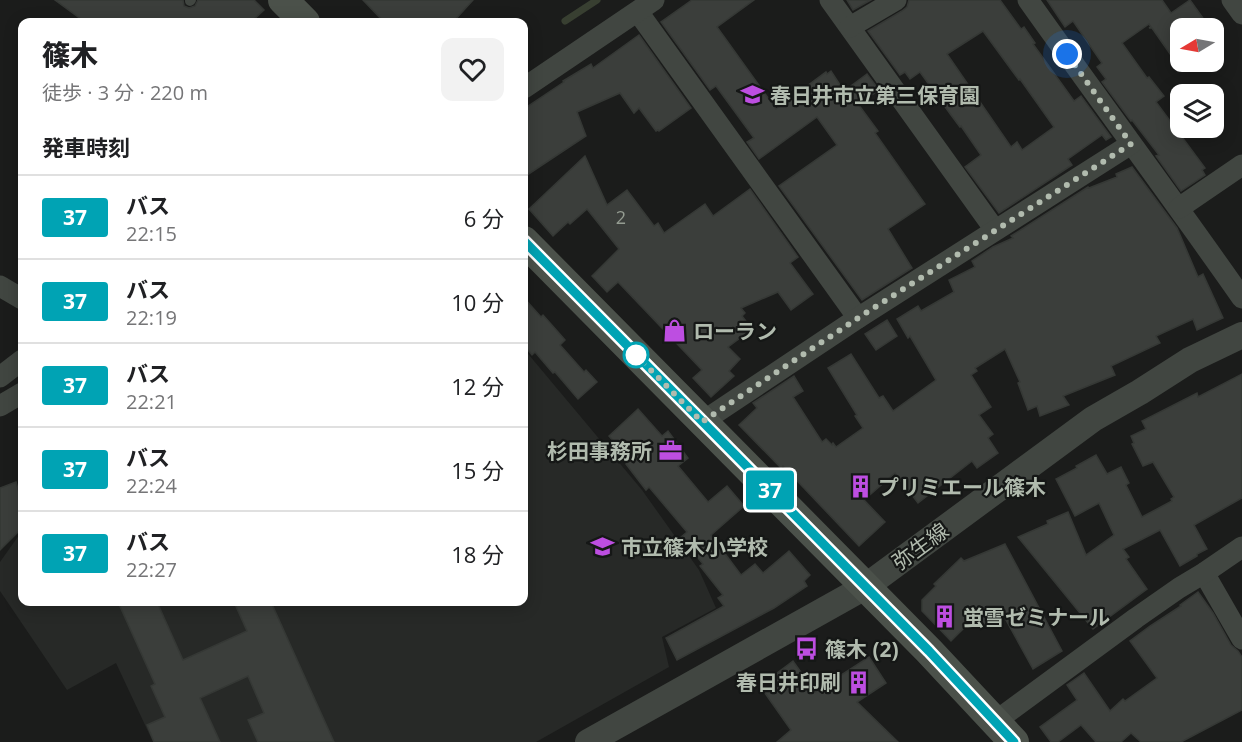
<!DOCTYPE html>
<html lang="ja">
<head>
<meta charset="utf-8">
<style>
	body { margin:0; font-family:"Open Sans","Noto Sans JP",sans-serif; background:#f2f2f2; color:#202124; height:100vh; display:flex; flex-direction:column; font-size:22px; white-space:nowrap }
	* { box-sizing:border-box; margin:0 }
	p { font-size:20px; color:#757577 }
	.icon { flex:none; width:33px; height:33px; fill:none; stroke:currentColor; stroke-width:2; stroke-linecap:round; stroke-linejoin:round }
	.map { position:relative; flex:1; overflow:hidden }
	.panel { position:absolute; left:18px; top:18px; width:510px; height:588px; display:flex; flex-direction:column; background:#fff; border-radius:12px; box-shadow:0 3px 15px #0003 }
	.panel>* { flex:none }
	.badge { padding:0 12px; border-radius:4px; font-size:21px; line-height:39px }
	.needle { width:39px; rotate:260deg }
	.fabs { position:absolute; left:1170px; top:18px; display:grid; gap:12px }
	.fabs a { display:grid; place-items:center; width:54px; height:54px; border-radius:12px; background:#fff; box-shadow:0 3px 15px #0003; font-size:30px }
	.you { position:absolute; width:30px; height:30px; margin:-15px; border:4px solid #fff; border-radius:50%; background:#1a73e8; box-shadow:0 0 0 9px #1a73e833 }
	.map>.badge { position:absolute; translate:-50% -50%; box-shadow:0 0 0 3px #fff }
	h2 { padding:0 24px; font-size:22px; line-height:54px }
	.round { display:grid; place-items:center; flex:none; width:63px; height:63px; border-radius:12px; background:#f2f2f2 }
	.overview { display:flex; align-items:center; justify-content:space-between; height:102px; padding:0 24px }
	h1 { font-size:28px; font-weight:800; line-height:45px }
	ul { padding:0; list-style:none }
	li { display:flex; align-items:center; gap:18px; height:84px; padding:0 24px; border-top:2px solid #e0e0e0 }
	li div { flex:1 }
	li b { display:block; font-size:22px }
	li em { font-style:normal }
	li .badge { min-width:66px; font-weight:700; text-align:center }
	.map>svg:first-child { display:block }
</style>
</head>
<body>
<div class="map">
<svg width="1242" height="742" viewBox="0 0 1242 742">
	<rect width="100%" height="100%" fill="#1b1c1b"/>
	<path fill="#272927" d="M524,349L642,490L699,570L716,608L662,637L669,667L536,742H153L116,663L67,690L0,591V562L22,531V602H524Z"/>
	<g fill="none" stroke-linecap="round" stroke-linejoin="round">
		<path stroke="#383f31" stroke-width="7" d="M565,21L597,0"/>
	</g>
	<g fill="#3b3e3b" stroke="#353835" stroke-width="1.5" fill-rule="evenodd">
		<path d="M55,0H183L184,6L189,8L195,6L198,0H254L264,10L251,22H85Z"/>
		<path d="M363,0H473L453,22H384Z"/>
		<path d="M692,0H754L717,27L776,109L826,72L827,74L831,71L844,91L867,74L879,90L858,104L878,131L875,133L925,204L888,229L912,268L862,300L779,186L837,145L817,117L759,159L747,142L754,138L716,86L710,90L661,22Z"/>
		<path d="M847,0H871L853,10Z"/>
		<path d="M909,0H1000L1021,29L1024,27L1035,43L1033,44L1074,101L1081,96L1111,137L1106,140L1102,135L1068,159L1072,165L999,213L965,167L981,155L961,126L960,127L951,115L920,72L910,79L905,72L900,75L868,31L902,11L907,7ZM983,31L1013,72L1019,80L1020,79L1054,127L1022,150L1017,142L1011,147L947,54Z"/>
		<path d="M1047,0H1162L1171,13L1190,0L1210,28H1180V68L1152,28H1149L1151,27L1149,24L1122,43L1147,78L1149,77L1164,96L1156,102L1205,168L1202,170L1205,175L1181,191L1156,156L1159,155L1132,120L1131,121L1102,82L1106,79L1097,67L1102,63L1073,21L1065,27Z"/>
		<path d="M639,35L691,108L659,131L658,130L656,131L639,108L634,113L620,93L577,112L586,136L524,177V109L564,82L563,81L591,64L593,68Z"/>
		<path d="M585,156L607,205L627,190L654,226L658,223L664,233L705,204L713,216L750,189L798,257L790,263L813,294L791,310L778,292L741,308L745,313L742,316L752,329L728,347L740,359L729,371L734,376L711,397L693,378L702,370L618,282L607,292L592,276L619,249L587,209L570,224L568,222L553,236L529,209Z"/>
		<path d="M1132,167L1177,228L1198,277L1203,274L1223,318L1197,330L1193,319L1156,336L1160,343L1111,366L1115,375L1063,396L1069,405L1040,416L1037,406L1028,410L1018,383L1020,382L1005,349L975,368L977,371L971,375L991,407L979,415L993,434L988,438L998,453L977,468L972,461L918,503L895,473L864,500L885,522L859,546L783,466L781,468L739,425L757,408L753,403L794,376L803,391L793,397L822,442L826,439L832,445L833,443L836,447L863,428L855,416L857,415L828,368L851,354L879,398L883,396L893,411L936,380L910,336L908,338L897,319L918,306L921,311L954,292L949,280L975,267L972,261L993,247L1013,238L1011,236L1088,187L1089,188L1117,177L1116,174Z"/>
		<path d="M524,298L541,317L543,315L558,332L565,340L560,345L584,372L586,370L597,382L578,399L555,372L553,373L535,352L532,355L524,345Z"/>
		<path d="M887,320L897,336L876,350L865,334Z"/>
		<path d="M1242,374V498L1194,525L1207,549L1197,554V556L1180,566L1160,530L1123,549L1129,557L1126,559L1147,589L1093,629L1018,537L1048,524L1047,521L1068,512L1086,555L1114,535L1099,503L1075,516L1056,479L1077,468L1076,466L1096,455L1107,474L1121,467L1129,483L1126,485L1142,517L1172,501L1171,499L1174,497L1153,462L1143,466L1132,444L1134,443L1131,436L1146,429L1142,421L1197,393L1198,397Z"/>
		<path d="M638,409L662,436L668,431L688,458L678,466L708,502L727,486L744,506L711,535L741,575L755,564L763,573L789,551L810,575L804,581L807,586L774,608L677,660L666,638L724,606L718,598L723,595L700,566L703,564L681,537L687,532L649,487L646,490L626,464L630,460L609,436Z"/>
		<path d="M16,482L22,502V528L0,550V488Z"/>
		<path d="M1005,544L1062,651L1033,669L1001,611L983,628L974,618L951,641L922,611V600L936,586L934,584L961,558L964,561Z"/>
		<path d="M1198,592L1213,613L1231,645L1238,651L1242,657V710L1181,742H1141L1131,733L1121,742H1096L1081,725L1058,742H1051L1040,727L1077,700L1067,685L1084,673L1110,711L1123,699L1125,701L1157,678L1130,641L1150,626L1181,606L1180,605Z"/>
		<path d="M118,602H157L183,660L247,631L234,602H271L334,742H258L248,720L264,713L248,676L200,698L220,742H154L147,725L165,717L151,686L155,684Z"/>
		<path d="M869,657L886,683L857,702L898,742H777L791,730L760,686L793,661L815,692Z"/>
	</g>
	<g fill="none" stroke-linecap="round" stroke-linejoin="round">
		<path stroke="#414641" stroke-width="10" d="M190,1L191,0"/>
		<g stroke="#414641" stroke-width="21">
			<path d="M830,0L995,230"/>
			<path d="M1028,0C1099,100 1172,198 1242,298"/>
			<path d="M1232,0L1242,14"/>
			<path d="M638,12L858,318"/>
			<path d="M850,27L896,0"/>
			<path d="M524,88L654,0"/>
			<path d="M1179,208L1242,165"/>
			<path d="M0,286L22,299"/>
			<path d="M0,377L22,360"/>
			<path d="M0,406L22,393"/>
			<path d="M702,422L858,318L1131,144"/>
			<path d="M1204,573L1242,639"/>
			<path d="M996,721L1136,618L1179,588L1204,573L1242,547"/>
		</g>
		<path stroke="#414641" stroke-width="26" d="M588,742L865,587L1093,419L1140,392L1190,360L1242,335"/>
		<g stroke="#4b514a" stroke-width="30">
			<path d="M283,0L305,22"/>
			<path d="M524,241L929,651L1014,742"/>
		</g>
	</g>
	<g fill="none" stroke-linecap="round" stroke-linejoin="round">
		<defs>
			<path id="line" d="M524,241L929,651L1014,742"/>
		</defs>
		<use href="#line" stroke="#fff" stroke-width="14"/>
		<use href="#line" stroke="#00a3b4" stroke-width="9"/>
		<path stroke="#b1bbae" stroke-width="6" stroke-dasharray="0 10.8" d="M636,355L702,422L858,318L1131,144L1067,54"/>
	</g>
	<defs>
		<symbol id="school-bare" viewBox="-9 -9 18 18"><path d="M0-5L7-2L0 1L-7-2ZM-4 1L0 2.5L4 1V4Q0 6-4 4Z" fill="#bd4ee1" stroke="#151716" stroke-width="2.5" paint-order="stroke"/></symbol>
		<symbol id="shop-bare" viewBox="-9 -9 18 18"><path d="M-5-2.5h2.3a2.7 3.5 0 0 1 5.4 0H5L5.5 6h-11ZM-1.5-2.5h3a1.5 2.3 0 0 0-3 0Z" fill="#bd4ee1" stroke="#151716" stroke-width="2.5" paint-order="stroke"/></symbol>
		<symbol id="office-bare" viewBox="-9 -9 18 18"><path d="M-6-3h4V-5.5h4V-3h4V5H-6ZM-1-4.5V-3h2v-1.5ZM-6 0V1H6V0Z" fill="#bd4ee1" stroke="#151716" stroke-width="2.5" paint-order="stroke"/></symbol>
		<symbol id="building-bare" viewBox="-9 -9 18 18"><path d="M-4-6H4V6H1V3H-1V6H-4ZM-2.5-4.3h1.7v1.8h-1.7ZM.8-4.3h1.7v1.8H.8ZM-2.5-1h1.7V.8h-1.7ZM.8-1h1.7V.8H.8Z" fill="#bd4ee1" stroke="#151716" stroke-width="2.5" paint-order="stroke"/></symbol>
		<symbol id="bus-bare" viewBox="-9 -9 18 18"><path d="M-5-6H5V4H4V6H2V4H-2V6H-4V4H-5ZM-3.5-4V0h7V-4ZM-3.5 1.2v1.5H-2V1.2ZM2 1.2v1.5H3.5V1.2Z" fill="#bd4ee1" stroke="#151716" stroke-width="2.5" paint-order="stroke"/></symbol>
	</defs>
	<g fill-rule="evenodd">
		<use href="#school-bare" x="736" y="78" width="33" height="33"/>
		<use href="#shop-bare" x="658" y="314" width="33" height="33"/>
		<use href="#office-bare" x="654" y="434" width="33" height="33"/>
		<use href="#building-bare" x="844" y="470" width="33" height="33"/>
		<use href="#school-bare" x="586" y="530" width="33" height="33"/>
		<use href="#building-bare" x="928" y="600" width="33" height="33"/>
		<use href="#bus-bare" x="790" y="632" width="33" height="33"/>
		<use href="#building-bare" x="842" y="666" width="33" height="33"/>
	</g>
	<circle fill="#fff" stroke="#00a3b4" stroke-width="3" cx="636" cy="355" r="12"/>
	<g text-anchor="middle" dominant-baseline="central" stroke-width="4.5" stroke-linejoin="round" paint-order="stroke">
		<g font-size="18" fill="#949c91">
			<text x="621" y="217">2</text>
		</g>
		<g font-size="21" font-weight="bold" fill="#b1bbae" stroke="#151716" text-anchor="start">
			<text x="770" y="95">春日井市立第三保育園</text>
			<text x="693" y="331">ローラン</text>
			<text x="652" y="451" text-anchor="end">杉田事務所</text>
			<text x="878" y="487">プリミエール篠木</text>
			<text x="621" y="547">市立篠木小学校</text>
			<text x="963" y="617">蛍雪ゼミナール</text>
			<text x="825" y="649">篠木 (2)</text>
			<text x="841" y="682" text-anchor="end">春日井印刷</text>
		</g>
		<g font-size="21" fill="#b1bbae" stroke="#151716">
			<text transform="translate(920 546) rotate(-36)">弥生線</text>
		</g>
	</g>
</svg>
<div class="fabs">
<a><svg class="needle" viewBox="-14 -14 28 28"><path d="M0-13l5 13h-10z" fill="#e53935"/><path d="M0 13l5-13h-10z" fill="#757577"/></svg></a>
<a><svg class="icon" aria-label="layers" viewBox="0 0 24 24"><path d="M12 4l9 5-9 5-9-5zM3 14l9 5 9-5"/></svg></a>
</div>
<div class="you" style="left:1067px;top:54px"></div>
<b class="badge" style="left:770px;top:490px;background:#00a3b4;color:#fff">37</b>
<section class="panel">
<div class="overview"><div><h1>篠木</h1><p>徒歩 · 3 分 · 220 m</p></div><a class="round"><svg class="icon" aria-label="heart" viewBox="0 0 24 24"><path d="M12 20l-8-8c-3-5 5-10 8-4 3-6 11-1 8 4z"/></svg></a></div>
<h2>発車時刻</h2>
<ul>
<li><span class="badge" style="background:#00a3b4;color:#fff">37</span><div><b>バス</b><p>22:15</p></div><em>6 分</em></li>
<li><span class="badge" style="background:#00a3b4;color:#fff">37</span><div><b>バス</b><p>22:19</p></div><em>10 分</em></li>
<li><span class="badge" style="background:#00a3b4;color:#fff">37</span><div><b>バス</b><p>22:21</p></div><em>12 分</em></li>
<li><span class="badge" style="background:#00a3b4;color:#fff">37</span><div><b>バス</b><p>22:24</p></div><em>15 分</em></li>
<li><span class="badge" style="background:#00a3b4;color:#fff">37</span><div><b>バス</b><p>22:27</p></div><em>18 分</em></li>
</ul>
</section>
</div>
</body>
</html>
